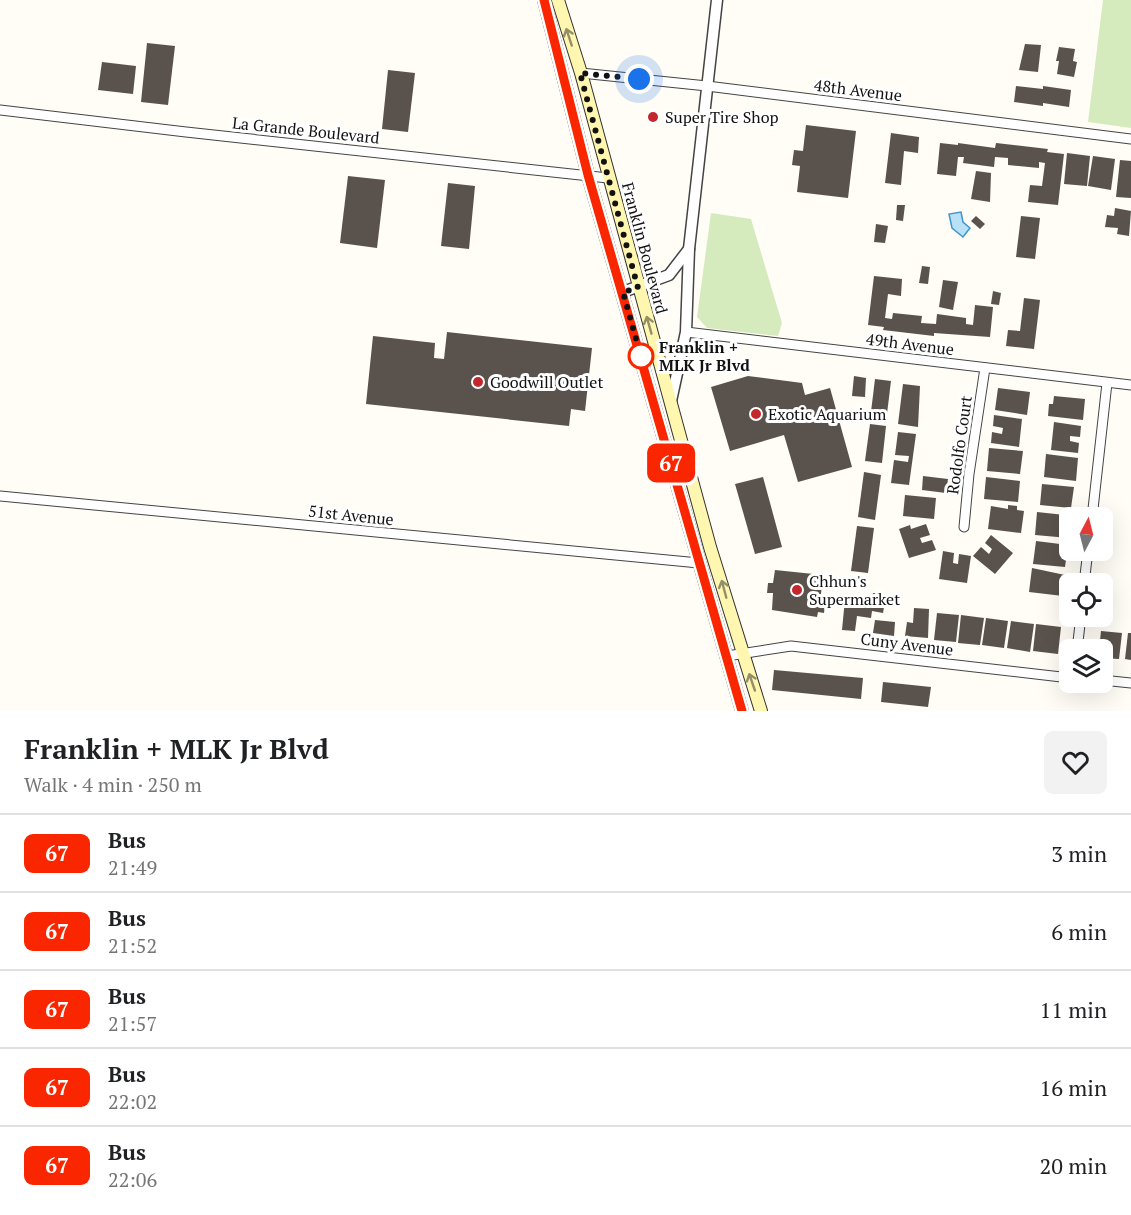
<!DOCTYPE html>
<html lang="en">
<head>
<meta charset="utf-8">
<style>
	body { margin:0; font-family:"PT Serif",serif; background:#f2f2f2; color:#202124; height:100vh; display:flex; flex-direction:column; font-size:22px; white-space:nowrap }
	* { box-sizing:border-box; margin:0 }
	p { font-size:20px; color:#757577 }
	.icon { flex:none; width:33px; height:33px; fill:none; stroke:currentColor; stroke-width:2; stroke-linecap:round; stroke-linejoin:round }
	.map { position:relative; height:711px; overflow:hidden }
	.sheet { display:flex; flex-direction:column; background:#fff; flex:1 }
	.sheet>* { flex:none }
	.badge { padding:0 12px; border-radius:9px; font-size:21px; line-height:39px }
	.needle { width:39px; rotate:7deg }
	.tools { position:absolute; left:1059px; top:507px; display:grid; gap:12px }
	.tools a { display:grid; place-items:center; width:54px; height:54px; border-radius:9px; background:#fff; box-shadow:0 6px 24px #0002; font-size:30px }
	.you { position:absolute; width:30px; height:30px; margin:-15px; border:4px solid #fff; border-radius:50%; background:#1a73e8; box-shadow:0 0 0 9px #1a73e833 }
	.map>.badge { position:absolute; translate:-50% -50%; box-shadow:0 0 0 3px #fff }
	.round { display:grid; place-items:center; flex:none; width:63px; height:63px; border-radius:9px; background:#f2f2f2 }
	.overview { display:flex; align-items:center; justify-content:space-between; height:102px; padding:0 24px }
	h1 { font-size:28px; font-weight:700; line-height:45px }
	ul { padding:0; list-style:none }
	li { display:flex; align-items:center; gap:18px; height:78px; padding:0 24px; border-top:2px solid #e0e0e0 }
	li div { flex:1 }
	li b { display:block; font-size:22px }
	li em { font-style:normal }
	li .badge { min-width:66px; font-weight:700; text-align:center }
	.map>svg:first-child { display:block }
</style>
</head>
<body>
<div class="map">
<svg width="1131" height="711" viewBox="0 0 1131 711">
	<rect width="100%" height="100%" fill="#fffdf5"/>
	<g fill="#d5ebbd">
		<path d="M1103,0H1131V128L1088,122Z"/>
		<path d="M711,213L751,219L782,323L778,336L707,328L697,317Z"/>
	</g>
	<path fill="#b9e0f7" stroke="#3f96cf" stroke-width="1.5" d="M961,212L963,222L970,228L963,237L952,228L949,214Z"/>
	<g fill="#5a524d">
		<path d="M147,43L175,46L168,105L141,102Z"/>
		<path d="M1025,44L1041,45L1038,72L1019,70Z"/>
		<path d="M1059,47L1075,49L1073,61L1077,62L1074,77L1057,74L1059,61H1056Z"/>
		<path d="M102,62L136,66L133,94L98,90Z"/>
		<path d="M388,70L415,73L408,132L382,129Z"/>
		<path d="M1016,86L1043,89V86L1071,90L1069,107L1043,103V106L1014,102Z"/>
		<path d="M806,125L856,131L848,198L797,192L800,166L792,165L794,150L803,151Z"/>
		<path d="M891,133L919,137L918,153L904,151L901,185L885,183Z"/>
		<path d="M940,143L958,145V143L995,148L996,143L1048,149L1047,152L1064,154L1058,205L1028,202L1030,185L1042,186L1045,163L1039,162V168L1008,165V158L995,157L994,167L963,163L964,157H958L956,176L937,174Z"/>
		<path d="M1067,153L1090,156L1087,186L1064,184Z"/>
		<path d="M1093,156L1115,159L1111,190L1088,186Z"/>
		<path d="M1120,160L1131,161V198L1116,197Z"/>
		<path d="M976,171L991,173L990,202L971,199Z"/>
		<path d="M348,176L385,180L377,248L340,243Z"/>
		<path d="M448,183L475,186L469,249L441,246Z"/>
		<path d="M897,205H905L903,221L896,220Z"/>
		<path d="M1115,208L1131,211L1129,236L1117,234L1118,228L1105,227L1107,215L1114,216Z"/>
		<path d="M976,216L985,224L980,229L971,221Z"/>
		<path d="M1021,216L1040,218L1035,259L1016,257Z"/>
		<path d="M876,224L888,226L885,243L874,242Z"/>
		<path d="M922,266L930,267L928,284L919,283Z"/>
		<path d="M874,276L902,279L901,296L888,294L885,318L892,319L893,313L922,316L921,323L936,324L937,314L966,318V324L973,325L975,305L993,307L990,337L934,333V336L883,330L884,327L868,325Z"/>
		<path d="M943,280L958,282L953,310L939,307Z"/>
		<path d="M993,291L1001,293L999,305L991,304Z"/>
		<path d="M1024,298L1040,300L1034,349L1006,346L1008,330L1020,331Z"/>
		<path d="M447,332L592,348L585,411L571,409L569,426L366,404L373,336L435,343L434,358L444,359Z"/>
		<path d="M748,376L802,383L805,395L830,388L852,467L798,482L784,435L730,451L711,387Z"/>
		<path d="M854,376L866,378L865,397L852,396Z"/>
		<path d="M875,379L891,381L886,422L870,420Z"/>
		<path d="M903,384L920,386L918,427L898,424Z"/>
		<path d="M998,388L1030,392L1027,415L995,410Z"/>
		<path d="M1054,396L1085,399L1083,420L1048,416L1049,404H1053Z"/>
		<path d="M994,415L1022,419L1019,447L991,443L992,432L1002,434L1003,428L993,426Z"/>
		<path d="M1054,422L1081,426L1080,437L1070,436V441L1079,443L1078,453L1051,450Z"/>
		<path d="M870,424L886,426L882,463L865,461Z"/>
		<path d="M898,432L916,434L909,485L891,483L894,460L908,462L909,456L895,455Z"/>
		<path d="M989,448L1023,451L1020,474L987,471Z"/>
		<path d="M1046,454L1078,458L1076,481L1044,477Z"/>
		<path d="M864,472L881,475L875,520L858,517Z"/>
		<path d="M923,476L948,479L946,493L922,490Z"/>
		<path d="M763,477L782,547L755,554L735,484Z"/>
		<path d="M986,477L1020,481L1018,502L984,499Z"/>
		<path d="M1042,484L1074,487L1071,508L1040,505Z"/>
		<path d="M905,495L936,498L934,519L903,516Z"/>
		<path d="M1008,505L1017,506V510L1024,511L1021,533L988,529L991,506L1008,509Z"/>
		<path d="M1037,512L1074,516L1070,518L1069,538L1035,535Z"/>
		<path d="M926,524L930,535L920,538L922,543L932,540L936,550L909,558L899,529L910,525L911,529Z"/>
		<path d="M857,526L874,528L868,573L851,571Z"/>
		<path d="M991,535L1013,553L995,574L973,556L981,547L989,554L992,549L985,543Z"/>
		<path d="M1036,541L1068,545L1065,567L1033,564Z"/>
		<path d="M943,551L954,553L953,563L958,564L959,554L971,556L967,583L939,579Z"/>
		<path d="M1032,568L1065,575L1063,596L1029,592Z"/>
		<path d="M775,570L823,575L820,603L825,604L824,613L818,612L817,617L772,610L773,593H767L768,583H773Z"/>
		<path d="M873,593L886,595L883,613L872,611L871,618L857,616L855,631L842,630L845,599L853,600L854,598L866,599V605H871Z"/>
		<path d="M914,608L929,609L928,638L905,636L907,622L913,623Z"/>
		<path d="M937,613L959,615L956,642L934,640Z"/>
		<path d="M961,615L984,618L980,645L958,643Z"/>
		<path d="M986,618L1008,621L1004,648L982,645Z"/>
		<path d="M875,620L895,622L894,636L873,633Z"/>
		<path d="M1011,621L1034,624L1030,652L1007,648Z"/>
		<path d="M1036,624L1061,627L1058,654L1033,651Z"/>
		<path d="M1101,631L1122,633L1119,659L1102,658V650H1099Z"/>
		<path d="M1128,633H1131V660L1125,659Z"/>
		<path d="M774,670L863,678L861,699L772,690Z"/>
		<path d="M883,682L931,687L928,707L881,702Z"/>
	</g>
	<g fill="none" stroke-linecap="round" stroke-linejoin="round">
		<defs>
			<g id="minor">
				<path d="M581,73L707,86L1131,139"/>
				<path d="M0,110L186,132L608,178"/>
				<path d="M686,332L1131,385"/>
				<path d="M0,496L699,563"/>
				<path d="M1092,518L1107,383"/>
				<path d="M964,527L969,474L985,368"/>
				<path d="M1084,584L1088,550"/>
				<path d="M1077,650L1081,616"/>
				<path d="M727,656L791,646L1070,678"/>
				<path d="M1102,680L1131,683"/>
			</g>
			<g id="tertiary">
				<path d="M623,292L669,275L689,249"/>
				<path d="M671,401L686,332L689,249L717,0"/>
			</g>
			<g id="secondary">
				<path d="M544,0L588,175L742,711"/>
				<path d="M558,0L581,73L710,547L761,711"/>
			</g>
		</defs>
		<use href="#minor" stroke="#444" stroke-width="11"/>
		<use href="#tertiary" stroke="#444" stroke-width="13"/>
		<use href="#secondary" stroke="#333" stroke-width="14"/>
		<use href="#minor" stroke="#fff" stroke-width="9"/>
		<use href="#tertiary" stroke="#fff" stroke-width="10"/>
		<use href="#secondary" stroke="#fff6b0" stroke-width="12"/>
	</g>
	<defs><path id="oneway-shaft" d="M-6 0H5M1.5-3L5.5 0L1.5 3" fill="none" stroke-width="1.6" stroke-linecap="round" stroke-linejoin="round" transform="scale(1.5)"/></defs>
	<g stroke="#948f68">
		<use href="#oneway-shaft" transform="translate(569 37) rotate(-108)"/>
		<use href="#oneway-shaft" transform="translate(649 325) rotate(-106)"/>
		<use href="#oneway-shaft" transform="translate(724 589) rotate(-105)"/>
		<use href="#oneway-shaft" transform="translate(752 682) rotate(-109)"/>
	</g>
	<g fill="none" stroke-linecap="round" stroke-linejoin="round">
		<defs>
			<path id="line" d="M544,0L588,175L742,711"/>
		</defs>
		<use href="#line" stroke="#fff" stroke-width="14"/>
		<use href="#line" stroke="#fa2600" stroke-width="9"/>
		<path stroke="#111" stroke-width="6" stroke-dasharray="0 10.8" d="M639,79L580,73L638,288L623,292L643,364L641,356"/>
	</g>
	<g fill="#c4262e" stroke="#fff" stroke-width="2">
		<circle cx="653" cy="117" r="6"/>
		<circle cx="478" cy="382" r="6"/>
		<circle cx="756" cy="414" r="6"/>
		<circle cx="797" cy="590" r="6"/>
	</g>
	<circle fill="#fff" stroke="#fa2600" stroke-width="3" cx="641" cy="356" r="12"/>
	<g text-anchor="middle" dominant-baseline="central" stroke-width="6" stroke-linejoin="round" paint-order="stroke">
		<g font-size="16" fill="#111" stroke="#fff">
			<text transform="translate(858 90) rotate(7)">48th Avenue</text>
			<text transform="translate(306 130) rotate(6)">La Grande Boulevard</text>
			<text transform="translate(645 248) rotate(75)">Franklin Boulevard</text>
			<text transform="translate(910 344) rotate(7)">49th Avenue</text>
			<text transform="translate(959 445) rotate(-82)">Rodolfo Court</text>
			<text transform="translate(351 515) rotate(6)">51st Avenue</text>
			<text transform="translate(907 644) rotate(7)">Cuny Avenue</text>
		</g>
		<g font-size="16" fill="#111" stroke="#fff" text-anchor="start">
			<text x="665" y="117">Super Tire Shop</text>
			<text x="490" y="382">Goodwill Outlet</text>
			<text x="768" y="414">Exotic Aquarium</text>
			<text x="809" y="581">Chhun's<tspan x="809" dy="18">Supermarket</tspan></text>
		</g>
		<g font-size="16" font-weight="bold" fill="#111" stroke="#fff" text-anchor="start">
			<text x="659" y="347">Franklin +<tspan x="659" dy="18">MLK Jr Blvd</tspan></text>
		</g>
	</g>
</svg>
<div class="tools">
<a><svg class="needle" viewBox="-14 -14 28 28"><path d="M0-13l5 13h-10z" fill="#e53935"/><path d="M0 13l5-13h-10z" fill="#757577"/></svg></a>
<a><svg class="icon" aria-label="locate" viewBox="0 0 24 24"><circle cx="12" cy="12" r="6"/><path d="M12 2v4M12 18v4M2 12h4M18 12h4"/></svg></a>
<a><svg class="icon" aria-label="layers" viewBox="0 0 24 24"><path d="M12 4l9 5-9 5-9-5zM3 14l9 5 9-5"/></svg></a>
</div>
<div class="you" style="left:639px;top:79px"></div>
<b class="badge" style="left:671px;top:463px;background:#fa2600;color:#fff">67</b>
</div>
<section class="sheet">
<div class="overview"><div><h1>Franklin + MLK Jr Blvd</h1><p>Walk · 4 min · 250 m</p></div><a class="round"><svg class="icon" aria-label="heart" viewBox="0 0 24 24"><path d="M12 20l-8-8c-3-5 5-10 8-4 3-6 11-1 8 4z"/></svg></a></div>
<ul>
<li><span class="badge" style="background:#fa2600;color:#fff">67</span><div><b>Bus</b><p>21:49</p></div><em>3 min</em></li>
<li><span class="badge" style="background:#fa2600;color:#fff">67</span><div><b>Bus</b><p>21:52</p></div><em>6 min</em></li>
<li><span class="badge" style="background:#fa2600;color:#fff">67</span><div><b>Bus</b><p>21:57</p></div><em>11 min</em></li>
<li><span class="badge" style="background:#fa2600;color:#fff">67</span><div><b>Bus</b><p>22:02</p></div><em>16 min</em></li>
<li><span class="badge" style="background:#fa2600;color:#fff">67</span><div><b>Bus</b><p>22:06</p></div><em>20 min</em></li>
</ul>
</section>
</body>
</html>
